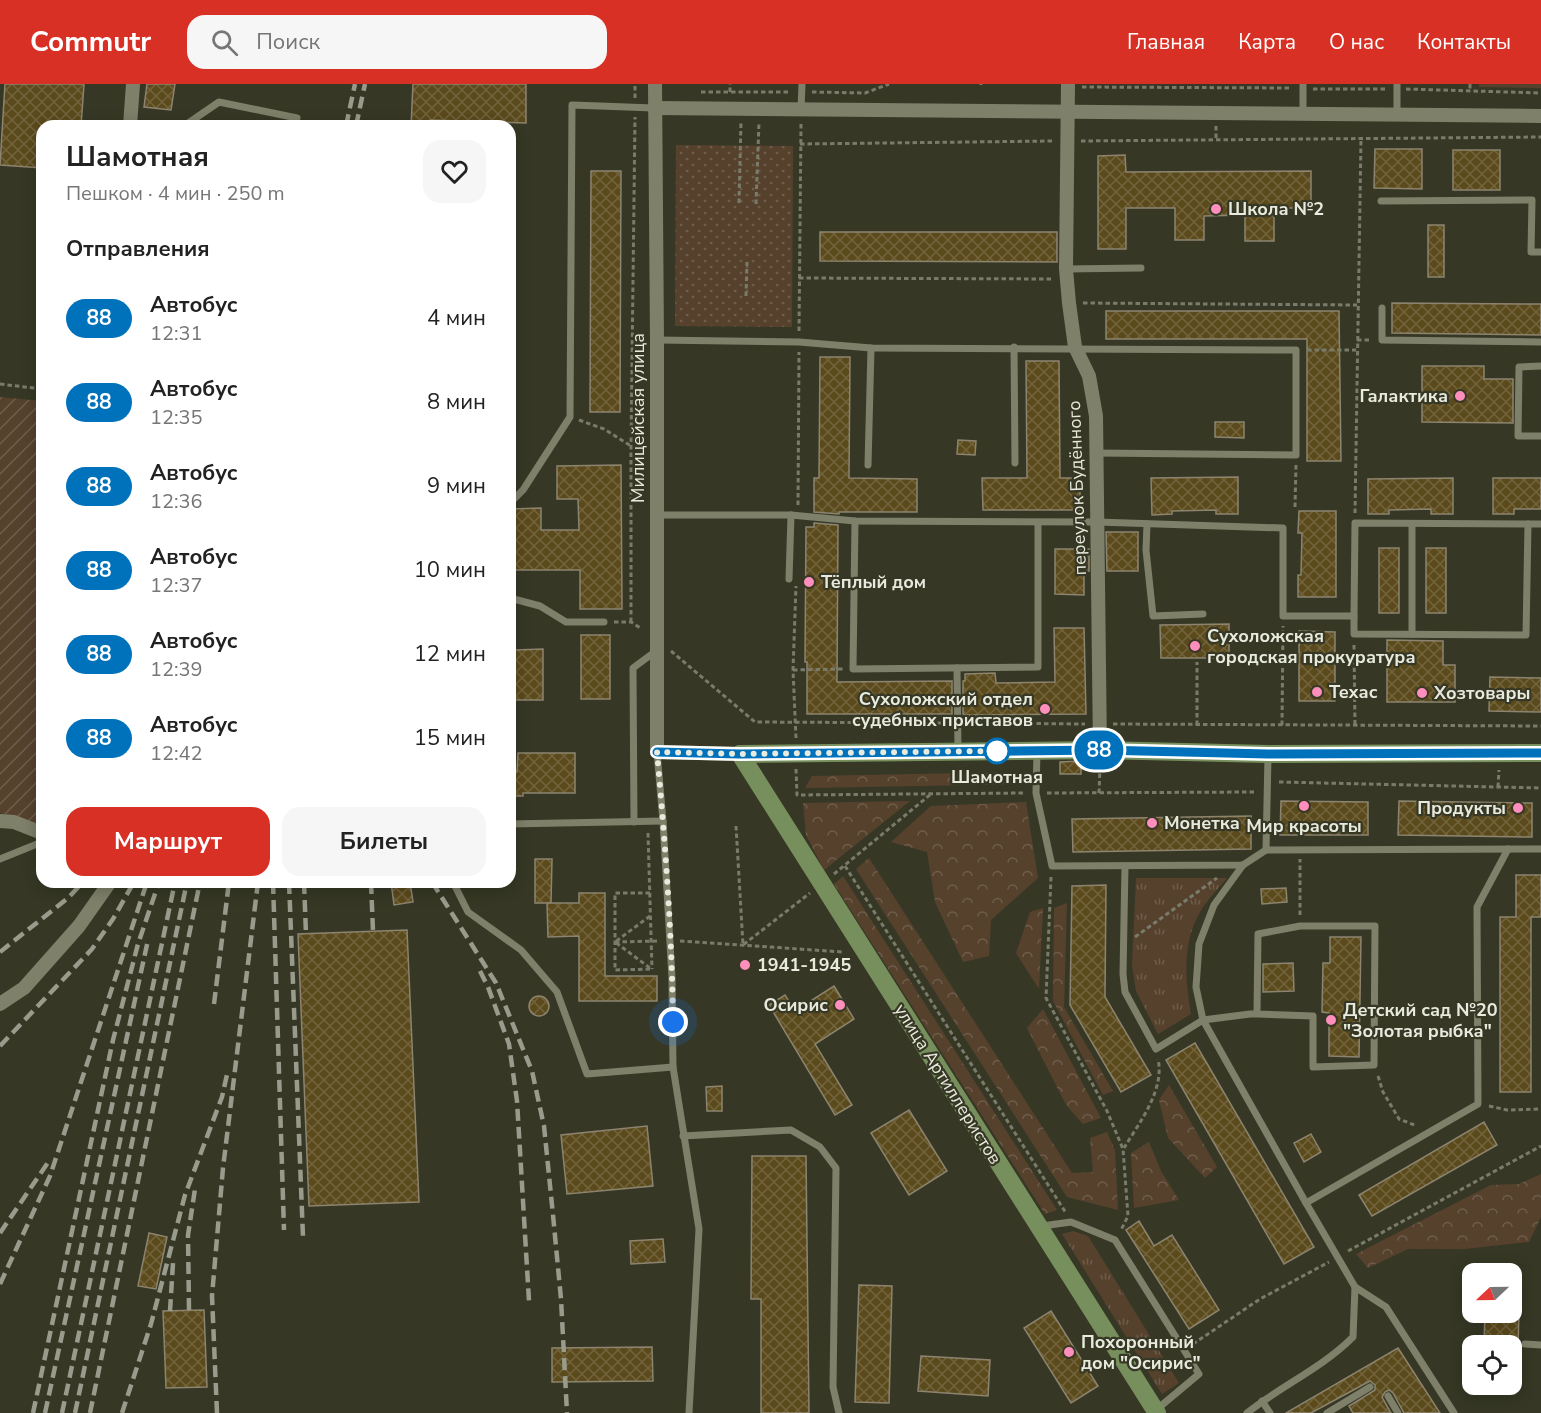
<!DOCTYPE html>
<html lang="ru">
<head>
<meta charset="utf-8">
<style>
	body { margin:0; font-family:"Nunito Sans",sans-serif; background:#f6f6f6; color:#222; height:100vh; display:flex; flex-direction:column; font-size:22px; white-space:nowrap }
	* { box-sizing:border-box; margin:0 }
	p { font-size:20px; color:#767676 }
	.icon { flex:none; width:33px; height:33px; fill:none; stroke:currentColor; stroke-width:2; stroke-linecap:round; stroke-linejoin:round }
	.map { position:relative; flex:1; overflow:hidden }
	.sheet { position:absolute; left:36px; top:36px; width:480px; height:768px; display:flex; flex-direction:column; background:#fff; border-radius:18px; box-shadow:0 3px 15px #0003 }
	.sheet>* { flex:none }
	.badge { padding:0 12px; border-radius:20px; font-size:21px; line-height:39px }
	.needle { width:39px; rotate:248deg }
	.fabs { position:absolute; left:1462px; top:1179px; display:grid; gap:12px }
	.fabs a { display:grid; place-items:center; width:60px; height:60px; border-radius:12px; background:#fff; box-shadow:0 3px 15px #0003; font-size:30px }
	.you { position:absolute; width:30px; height:30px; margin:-15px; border:4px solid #fff; border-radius:50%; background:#1a73e8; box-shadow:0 0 0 9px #1a73e833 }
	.map>.badge { position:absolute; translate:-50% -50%; box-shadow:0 0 0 3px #fff }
	h2 { padding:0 30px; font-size:22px; line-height:54px }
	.round { display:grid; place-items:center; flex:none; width:63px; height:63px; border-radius:18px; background:#f6f6f6 }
	.overview { display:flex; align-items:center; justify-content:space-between; height:102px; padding:0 30px }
	h1 { font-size:28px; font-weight:700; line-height:45px }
	.cta { display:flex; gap:12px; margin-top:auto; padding:12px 30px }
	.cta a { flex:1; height:69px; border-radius:18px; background:#d93025; color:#fff; font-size:24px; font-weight:700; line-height:69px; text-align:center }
	.cta a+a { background:#f6f6f6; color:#222 }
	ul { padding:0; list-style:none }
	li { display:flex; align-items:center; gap:18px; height:84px; padding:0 30px }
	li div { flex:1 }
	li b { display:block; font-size:22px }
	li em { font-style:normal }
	li .badge { min-width:66px; font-weight:700; text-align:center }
	header { display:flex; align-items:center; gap:36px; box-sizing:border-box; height:84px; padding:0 30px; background:#d93025; color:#fff }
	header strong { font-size:28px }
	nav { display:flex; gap:33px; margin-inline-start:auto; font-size:21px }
	.search { width:420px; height:54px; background:#f6f6f6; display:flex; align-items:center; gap:15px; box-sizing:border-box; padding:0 21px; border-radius:18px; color:#767676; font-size:22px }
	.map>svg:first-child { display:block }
</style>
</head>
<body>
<header>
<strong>Commutr</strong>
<div class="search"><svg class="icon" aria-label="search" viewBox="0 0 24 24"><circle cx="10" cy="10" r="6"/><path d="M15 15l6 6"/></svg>Поиск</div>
<nav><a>Главная</a><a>Карта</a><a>О нас</a><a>Контакты</a></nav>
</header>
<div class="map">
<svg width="1541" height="1329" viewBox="0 0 1541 1329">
	<defs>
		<pattern id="grass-tufts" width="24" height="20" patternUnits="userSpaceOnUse" patternTransform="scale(1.5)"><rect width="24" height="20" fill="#56412d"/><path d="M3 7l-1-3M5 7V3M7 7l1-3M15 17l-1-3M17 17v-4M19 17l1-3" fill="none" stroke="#6e5d4b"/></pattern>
		<pattern id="forest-crowns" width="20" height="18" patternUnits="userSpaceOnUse" patternTransform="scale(1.5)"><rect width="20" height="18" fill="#56412d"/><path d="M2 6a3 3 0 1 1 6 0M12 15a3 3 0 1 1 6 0" fill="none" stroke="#6e5d4b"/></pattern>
		<pattern id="park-dots" width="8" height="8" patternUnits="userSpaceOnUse" patternTransform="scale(1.5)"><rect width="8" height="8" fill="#56412d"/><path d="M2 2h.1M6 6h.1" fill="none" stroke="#6e5d4b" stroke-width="1.8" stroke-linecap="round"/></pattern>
		<pattern id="garden-furrows" width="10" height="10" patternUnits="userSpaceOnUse" patternTransform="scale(1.5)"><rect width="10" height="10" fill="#56412d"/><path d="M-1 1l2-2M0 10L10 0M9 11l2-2" fill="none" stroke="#6e5d4b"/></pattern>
		<pattern id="building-cross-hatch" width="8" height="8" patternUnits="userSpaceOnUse" patternTransform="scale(1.5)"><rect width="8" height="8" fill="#5b4a1c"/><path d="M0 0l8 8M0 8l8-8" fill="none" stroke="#73643d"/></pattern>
	</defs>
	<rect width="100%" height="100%" fill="#363825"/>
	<g fill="url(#grass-tufts)">
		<path d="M1479,0H1541V4L1479,3Z"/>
		<path d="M1136,794H1227C1218,805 1207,816 1200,828C1182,859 1185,896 1191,930L1158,950L1136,907L1132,881Z"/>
		<path d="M1073,1147L1088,1152L1179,1299L1162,1310L1062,1150Z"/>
	</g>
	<g fill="url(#forest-crowns)">
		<path d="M1019,688L1025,700L805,704L812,692Z"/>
		<path d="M910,717L824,786L806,751L803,719Z"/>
		<path d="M1026,718L1038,794L991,836L989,872L963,878L935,818L927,768L891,758L931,722Z"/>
		<path d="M869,774L1072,1089L1093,1088L1090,1054L1107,1048L1115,1066L1118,1126L1067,1113L856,785Z"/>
		<path d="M843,792L1057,1126L1045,1130L834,800Z"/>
		<path d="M1067,819L1064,923L1113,1007L1103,1011L1053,917L1054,824Z"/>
		<path d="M1043,824L1039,905L1016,869L1030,828Z"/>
		<path d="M1043,925L1101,1034L1083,1040L1066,1021L1027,944Z"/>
		<path d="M1169,1001L1217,1083L1205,1094L1168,1054L1159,1016Z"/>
		<path d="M1149,1058L1161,1087L1179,1116L1134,1124L1131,1069Z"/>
		<path d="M1541,1090V1133L1529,1158L1464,1165H1408L1368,1184L1356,1170L1491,1101L1519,1100Z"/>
	</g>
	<path fill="url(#park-dots)" d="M676,61L793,62L792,243L675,242Z"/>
	<path fill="url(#garden-furrows)" d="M0,313L42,317V742L0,729Z"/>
	<g fill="url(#building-cross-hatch)" stroke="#8c846f" stroke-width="1.5">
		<path d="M5,0H84L81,42H42V84L0,81Z"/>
		<path d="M147,0H175L171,26L144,23Z"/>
		<path d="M413,0H526V39L430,36L429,42H411Z"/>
		<path d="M1375,65H1422V105L1374,104Z"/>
		<rect x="1453" y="66" width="47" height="40"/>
		<path d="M1125,71L1126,88L1311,87V124H1274V157H1245V131L1204,132V156H1175V124H1126V165H1098V72Z"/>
		<path d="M591,87H621L620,328H590Z"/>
		<rect x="1428" y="141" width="16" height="52"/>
		<path d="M820,148H1057V178L820,177Z"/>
		<path d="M1392,219L1541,220V251L1392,249Z"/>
		<path d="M1106,227H1339L1341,377H1307V255H1106Z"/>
		<path d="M820,273H850L849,394L917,395V428H839V430L814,428V394H819Z"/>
		<path d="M1026,277H1059L1060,394H1080V426H983L982,394H1027Z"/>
		<path d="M1422,282H1484V295H1513V339L1422,338Z"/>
		<path d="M1215,338H1244V354L1215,353Z"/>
		<path d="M958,356L976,357L975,371L957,370Z"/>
		<path d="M621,381L622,525H580V486H510V425L541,424V446H579L578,415H557V382Z"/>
		<path d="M1238,393V430H1216V426L1172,427V430L1152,431L1151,394Z"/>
		<path d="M1453,394V430H1431V425L1389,426V430H1368V395Z"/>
		<path d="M1493,394H1541V425H1514V430H1493Z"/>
		<path d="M1299,427H1336V513H1298V491H1301L1302,449H1298Z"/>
		<path d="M814,439L838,441L837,598L952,597V630H807V578H805L806,443H814Z"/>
		<path d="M1106,448H1138V487H1107Z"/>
		<rect x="1379" y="464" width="20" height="65"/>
		<rect x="1426" y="464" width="20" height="65"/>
		<path d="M1055,465H1089V487H1084V511L1055,510Z"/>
		<path d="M1229,540V574H1161L1160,541Z"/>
		<path d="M1054,544H1084L1086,630L966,631L963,630V597H965V590L995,589L996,599L1055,598Z"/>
		<path d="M1299,547L1335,548V617H1299Z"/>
		<rect x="581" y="551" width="29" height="64"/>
		<path d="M1387,556L1443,557V581H1455V618H1387Z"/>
		<path d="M543,565V616H515V566Z"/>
		<path d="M1490,593L1541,594V628L1489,627Z"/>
		<path d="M518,669H575V709H523V712H510V687L517,688Z"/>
		<path d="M1081,677V690H1060V678Z"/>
		<path d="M1281,717L1368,718V751H1280Z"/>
		<path d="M1399,717L1532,719V753L1398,751Z"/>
		<path d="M1251,732V765L1073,768L1072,735Z"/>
		<path d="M535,775H552L551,819H535Z"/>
		<path d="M1516,791H1541V833H1531V1008H1500V833H1516Z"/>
		<path d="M391,798H410L413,818L394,821Z"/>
		<path d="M1106,801L1105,913L1151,991L1121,1008L1070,921L1072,802Z"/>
		<path d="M1286,804L1287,818L1262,820L1261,805Z"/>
		<path d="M579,809H605V892H657V917H579V852L548,853L547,819H579Z"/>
		<path d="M407,846L419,1118L309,1122L298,850Z"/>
		<path d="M1330,853H1361L1359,973L1329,972V929L1322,928L1323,879H1330Z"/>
		<path d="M1293,879L1294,907L1263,908V880Z"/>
		<path d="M834,902L854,935L815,960L852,1021L835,1031L769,921L785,911L795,927Z"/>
		<circle cx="539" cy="922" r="10"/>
		<path d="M1195,959L1314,1163L1284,1180L1166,976Z"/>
		<path d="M722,1002V1027H707L706,1003Z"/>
		<path d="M909,1026L947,1087L909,1111L871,1049Z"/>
		<path d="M1484,1038L1497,1061L1372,1132L1359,1111Z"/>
		<path d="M647,1042L653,1102L567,1110L561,1051Z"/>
		<path d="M1311,1050L1321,1068L1304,1078L1294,1059Z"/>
		<path d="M752,1072H806L809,1329H761V1215H751Z"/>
		<path d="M1139,1137L1154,1162L1172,1151L1219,1226L1189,1245L1126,1146Z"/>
		<path d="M149,1149L167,1153L156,1205L138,1202Z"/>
		<path d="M663,1155L665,1178L631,1180L630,1157Z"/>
		<path d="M859,1201L892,1202L889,1319L855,1318Z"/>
		<path d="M204,1226L207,1303L166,1304L163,1227Z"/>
		<path d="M1051,1227L1098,1302L1071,1319L1024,1244Z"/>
		<path d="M1485,1228H1519L1518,1262H1484Z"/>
		<path d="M652,1263L653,1297L552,1298V1264Z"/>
		<path d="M1398,1264L1440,1329H1404L1393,1309L1389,1306L1385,1308L1382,1313L1391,1329H1353L1349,1322L1375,1306V1301L1370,1297L1311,1329H1286Z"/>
		<path d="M921,1272L990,1276L988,1312L918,1307Z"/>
	</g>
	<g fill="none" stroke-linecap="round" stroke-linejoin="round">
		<g stroke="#7a7c6b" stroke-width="3" stroke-dasharray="4.5 3" stroke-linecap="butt">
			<path d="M981,0V1"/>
			<path d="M1470,0V7"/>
			<path d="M1082,3L1292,4"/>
			<path d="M1313,5H1388"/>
			<path d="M1406,5L1541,9"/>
			<path d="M701,8H791"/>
			<path d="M730,8V0"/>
			<path d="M812,8L865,9L889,0"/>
			<path d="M635,14V0"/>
			<path d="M1216,42V55"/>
			<path d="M1081,57L1541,53"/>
			<path d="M800,60L1053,57"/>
			<path d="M739,119L741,37"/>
			<path d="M756,120L759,38"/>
			<path d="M799,194L1054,195"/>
			<path d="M746,212L747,178"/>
			<path d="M1083,219L1357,221"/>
			<path d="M799,247L801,40"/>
			<path d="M1357,256H1371"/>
			<path d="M1307,266H1356"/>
			<path d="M0,300L42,305"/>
			<path d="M579,336L604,345L631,362"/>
			<path d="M798,421L799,268"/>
			<path d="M1295,423L1296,380"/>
			<path d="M1355,429L1361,54"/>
			<path d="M614,538H631L642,545"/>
			<path d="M631,538V362L635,33"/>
			<path d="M1354,561L1355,641"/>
			<path d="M671,567L755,638L947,639"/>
			<path d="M793,586L843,585"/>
			<path d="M969,639L1085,640"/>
			<path d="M1113,640L1541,642"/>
			<path d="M1197,641V578"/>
			<path d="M1282,641L1283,542"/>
			<path d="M796,654L793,586L796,502"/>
			<path d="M796,685L797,711L1025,709"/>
			<path d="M1279,698L1541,704"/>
			<path d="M1498,703L1499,686"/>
			<path d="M1047,709L1256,708"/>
			<path d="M1099,709L1100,683"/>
			<path d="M736,742L743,861L810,809"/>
			<path d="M648,749L652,885"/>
			<path d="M845,782L1066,1129"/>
			<path d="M834,790L931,710"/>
			<path d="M1051,793L1046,914L1107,1027L1123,1065L1128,1132L1121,1146"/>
			<path d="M650,809H615V886L652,885"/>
			<path d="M1300,831V775"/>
			<path d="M650,832L615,858L650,884"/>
			<path d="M1135,853L1217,794"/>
			<path d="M680,857L843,868"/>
			<path d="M615,858L658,857"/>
			<path d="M1378,992L1383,1008L1399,1035L1417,1042"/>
			<path d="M1489,1022L1507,1026L1541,1025"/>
			<path d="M1124,1064C1139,1039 1165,1006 1158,975"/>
			<path d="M1348,1167L1541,1062"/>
			<path d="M1193,1260L1260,1215L1329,1178"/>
		</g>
		<g stroke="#7e806a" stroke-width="7">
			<path d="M801,26L802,0"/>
			<path d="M1303,30V0"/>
			<path d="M1397,31V0"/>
			<path d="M184,42L219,18L297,34"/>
			<path d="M1381,117L1532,116L1531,168H1541"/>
			<path d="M1066,185L1141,184"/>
			<path d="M1382,224V256L1541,258"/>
			<path d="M657,256L799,258L871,264L1296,266V371L1096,369"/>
			<path d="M1014,263L1015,379"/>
			<path d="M1541,282L1519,283L1518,352H1541"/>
			<path d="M868,381L871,264"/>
			<path d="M510,419L523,406L570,333L572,21L654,24"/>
			<path d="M656,431H791L855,437L1097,438L1283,444V532H1354L1355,439L1541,440"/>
			<path d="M855,437L853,585L1038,583V439"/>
			<path d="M1147,440L1146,466L1153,532L1203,530"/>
			<path d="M789,495L791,431"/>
			<path d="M510,514L540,522L566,538H604"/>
			<path d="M1354,532V550L1526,551L1528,440"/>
			<path d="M1412,550V440"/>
			<path d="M957,584L958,665"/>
			<path d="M657,668L663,737L672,894L673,983L699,1145L689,1329"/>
			<path d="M1037,668L1036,709L1052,782L1243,781L1266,766"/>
			<path d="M1268,672L1266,766L1541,765"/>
			<path d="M634,738L633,584L656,567"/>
			<path d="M510,740L663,737"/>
			<path d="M0,775L42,758"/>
			<path d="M1243,781L1214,821L1199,860L1196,903L1203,936L1250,930H1257L1313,932V983L1374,981L1375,842H1300L1258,850L1257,930"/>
			<path d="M1125,782L1123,890L1125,908L1156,965L1203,936L1306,1119L1478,1020L1477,823L1508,765"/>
			<path d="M453,798L468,828L521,866L557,908L587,990L673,983"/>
			<path d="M683,1052L791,1046L820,1063L836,1084L833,1303L839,1329"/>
			<path d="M1042,1142L1071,1138L1115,1156L1199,1290L1156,1326"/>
			<path d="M1355,1203L1386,1223L1454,1329"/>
			<path d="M1525,1260L1541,1261"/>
			<path d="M1388,1312L1398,1329"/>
			<path d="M1262,1317L1270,1329"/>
			<path d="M1247,1329C1281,1302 1322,1284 1353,1253L1355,1203L1306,1119"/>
			<path d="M1327,1329L1370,1303"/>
		</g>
		<g stroke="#7e806a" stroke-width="14">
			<path d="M655,0L657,256V668L740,670"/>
			<path d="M1068,0L1066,185L1069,219L1075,263L1089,292L1096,332L1100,666"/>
			<path d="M654,24L1541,32"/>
			<path d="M130,42L133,0"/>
			<path d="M0,737L14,738L42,749"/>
			<path d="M0,920L24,904L79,842L110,798"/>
		</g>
		<g stroke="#778f5c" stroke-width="18">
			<path d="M740,670L1100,666L1268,670L1541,669"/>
			<path d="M740,670L1157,1329"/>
		</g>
		<g stroke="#999b8c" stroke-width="4.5" stroke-dasharray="12 6" stroke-linecap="butt">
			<path d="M346,42L355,0"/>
			<path d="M356,42L365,0"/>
			<path d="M273,798L284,1146"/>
			<path d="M289,798L303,1153"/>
			<path d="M304,798L306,850"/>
			<path d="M371,798L373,847"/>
			<path d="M432,798L496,899L532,987L544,1042L553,1131L561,1215L567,1329"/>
			<path d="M0,868L68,814L83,798"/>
			<path d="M480,887L488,903L509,960L517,1017L529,1217"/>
			<path d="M214,920L229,798"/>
			<path d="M0,962L92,865L113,835L134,798"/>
			<path d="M0,1149L49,1077"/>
			<path d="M0,1200L50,1092L147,798"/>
			<path d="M189,1226L188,1151L195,1105"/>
			<path d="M170,1227L173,1179"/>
			<path d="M33,1329L113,956L138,860L159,798"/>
			<path d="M45,1329L148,856"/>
			<path d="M62,1329L175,798"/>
			<path d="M75,1329L187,798"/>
			<path d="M90,1329L200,798"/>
			<path d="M122,1329L151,1240L185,1111L222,1013L228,986"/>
			<path d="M217,1329L212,1212L223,1084L258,798"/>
		</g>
	</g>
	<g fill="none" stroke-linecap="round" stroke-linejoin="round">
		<defs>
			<path id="line" d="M657,668L740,670L1100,666L1268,670L1541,669"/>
		</defs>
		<use href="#line" stroke="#fff" stroke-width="14"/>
		<use href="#line" stroke="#0072bc" stroke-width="9"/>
		<path stroke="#e8eadd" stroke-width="6" stroke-dasharray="0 10.8" d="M673,938C672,848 665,758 657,668L740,670L997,667"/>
	</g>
	<g fill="#fe8ebb" stroke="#363825" stroke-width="2">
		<circle cx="1216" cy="125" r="6"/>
		<circle cx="1460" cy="312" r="6"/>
		<circle cx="809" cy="498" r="6"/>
		<circle cx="1195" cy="562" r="6"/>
		<circle cx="1317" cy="608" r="6"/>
		<circle cx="1422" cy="609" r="6"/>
		<circle cx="1045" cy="625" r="6"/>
		<circle cx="1304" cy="722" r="6"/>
		<circle cx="1518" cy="724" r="6"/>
		<circle cx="1152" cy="739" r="6"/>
		<circle cx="745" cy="881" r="6"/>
		<circle cx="840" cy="921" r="6"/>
		<circle cx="1331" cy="936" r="6"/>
		<circle cx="1069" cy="1268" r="6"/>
	</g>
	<circle fill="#fff" stroke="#0072bc" stroke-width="3" cx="997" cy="667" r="12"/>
	<g text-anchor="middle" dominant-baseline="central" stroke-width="4.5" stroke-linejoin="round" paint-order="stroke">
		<g font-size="18" font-weight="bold" fill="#e8eadd" stroke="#363825" text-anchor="start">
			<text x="1228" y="125">Школа №2</text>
			<text x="1448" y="312" text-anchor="end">Галактика</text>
			<text x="821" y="498">Тёплый дом</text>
			<text x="1207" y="552">Сухоложская<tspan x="1207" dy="21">городская прокуратура</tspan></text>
			<text x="1329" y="608">Техас</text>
			<text x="1434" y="609">Хозтовары</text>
			<text x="1033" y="615" text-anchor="end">Сухоложский отдел<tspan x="1033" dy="21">судебных приставов</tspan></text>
			<text x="1506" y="724" text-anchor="end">Продукты</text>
			<text x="1164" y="739">Монетка</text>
			<text x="1304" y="742" text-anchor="middle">Мир красоты</text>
			<text x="757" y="881">1941-1945</text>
			<text x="828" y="921" text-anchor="end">Осирис</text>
			<text x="1343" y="926">Детский сад №20<tspan x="1343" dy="21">"Золотая рыбка"</tspan></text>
			<text x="1081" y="1258">Похоронный<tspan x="1081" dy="21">дом "Осирис"</tspan></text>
		</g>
		<g font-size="18" fill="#e8eadd" stroke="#363825">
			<text transform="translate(638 334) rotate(-90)">Милицейская улица</text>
			<text transform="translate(1077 404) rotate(-92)">переулок Будённого</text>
			<text transform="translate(948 1000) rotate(58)">улица Артиллеристов</text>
		</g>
		<g font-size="18" font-weight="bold" fill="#e8eadd" stroke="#363825">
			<text x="997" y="693">Шамотная</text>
		</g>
	</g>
</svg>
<div class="fabs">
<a><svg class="needle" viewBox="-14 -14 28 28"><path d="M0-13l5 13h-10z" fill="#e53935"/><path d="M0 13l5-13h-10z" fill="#767676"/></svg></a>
<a><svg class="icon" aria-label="locate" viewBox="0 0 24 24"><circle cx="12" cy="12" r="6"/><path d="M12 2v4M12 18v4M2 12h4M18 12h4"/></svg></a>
</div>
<div class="you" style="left:673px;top:938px"></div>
<b class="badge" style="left:1099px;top:666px;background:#0072bc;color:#fff">88</b>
<section class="sheet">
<div class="overview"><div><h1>Шамотная</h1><p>Пешком · 4 мин · 250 m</p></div><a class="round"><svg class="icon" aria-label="heart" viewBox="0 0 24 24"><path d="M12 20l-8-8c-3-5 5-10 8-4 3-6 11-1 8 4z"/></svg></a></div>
<h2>Отправления</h2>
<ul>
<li><span class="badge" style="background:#0072bc;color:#fff">88</span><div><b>Автобус</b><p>12:31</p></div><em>4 мин</em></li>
<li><span class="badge" style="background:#0072bc;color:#fff">88</span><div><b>Автобус</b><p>12:35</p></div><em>8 мин</em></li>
<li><span class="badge" style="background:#0072bc;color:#fff">88</span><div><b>Автобус</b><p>12:36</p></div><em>9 мин</em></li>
<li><span class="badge" style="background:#0072bc;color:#fff">88</span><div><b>Автобус</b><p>12:37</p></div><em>10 мин</em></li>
<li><span class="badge" style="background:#0072bc;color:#fff">88</span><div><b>Автобус</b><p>12:39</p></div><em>12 мин</em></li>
<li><span class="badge" style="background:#0072bc;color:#fff">88</span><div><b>Автобус</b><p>12:42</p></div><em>15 мин</em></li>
</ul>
<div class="cta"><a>Маршрут</a><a>Билеты</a></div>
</section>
</div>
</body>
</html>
